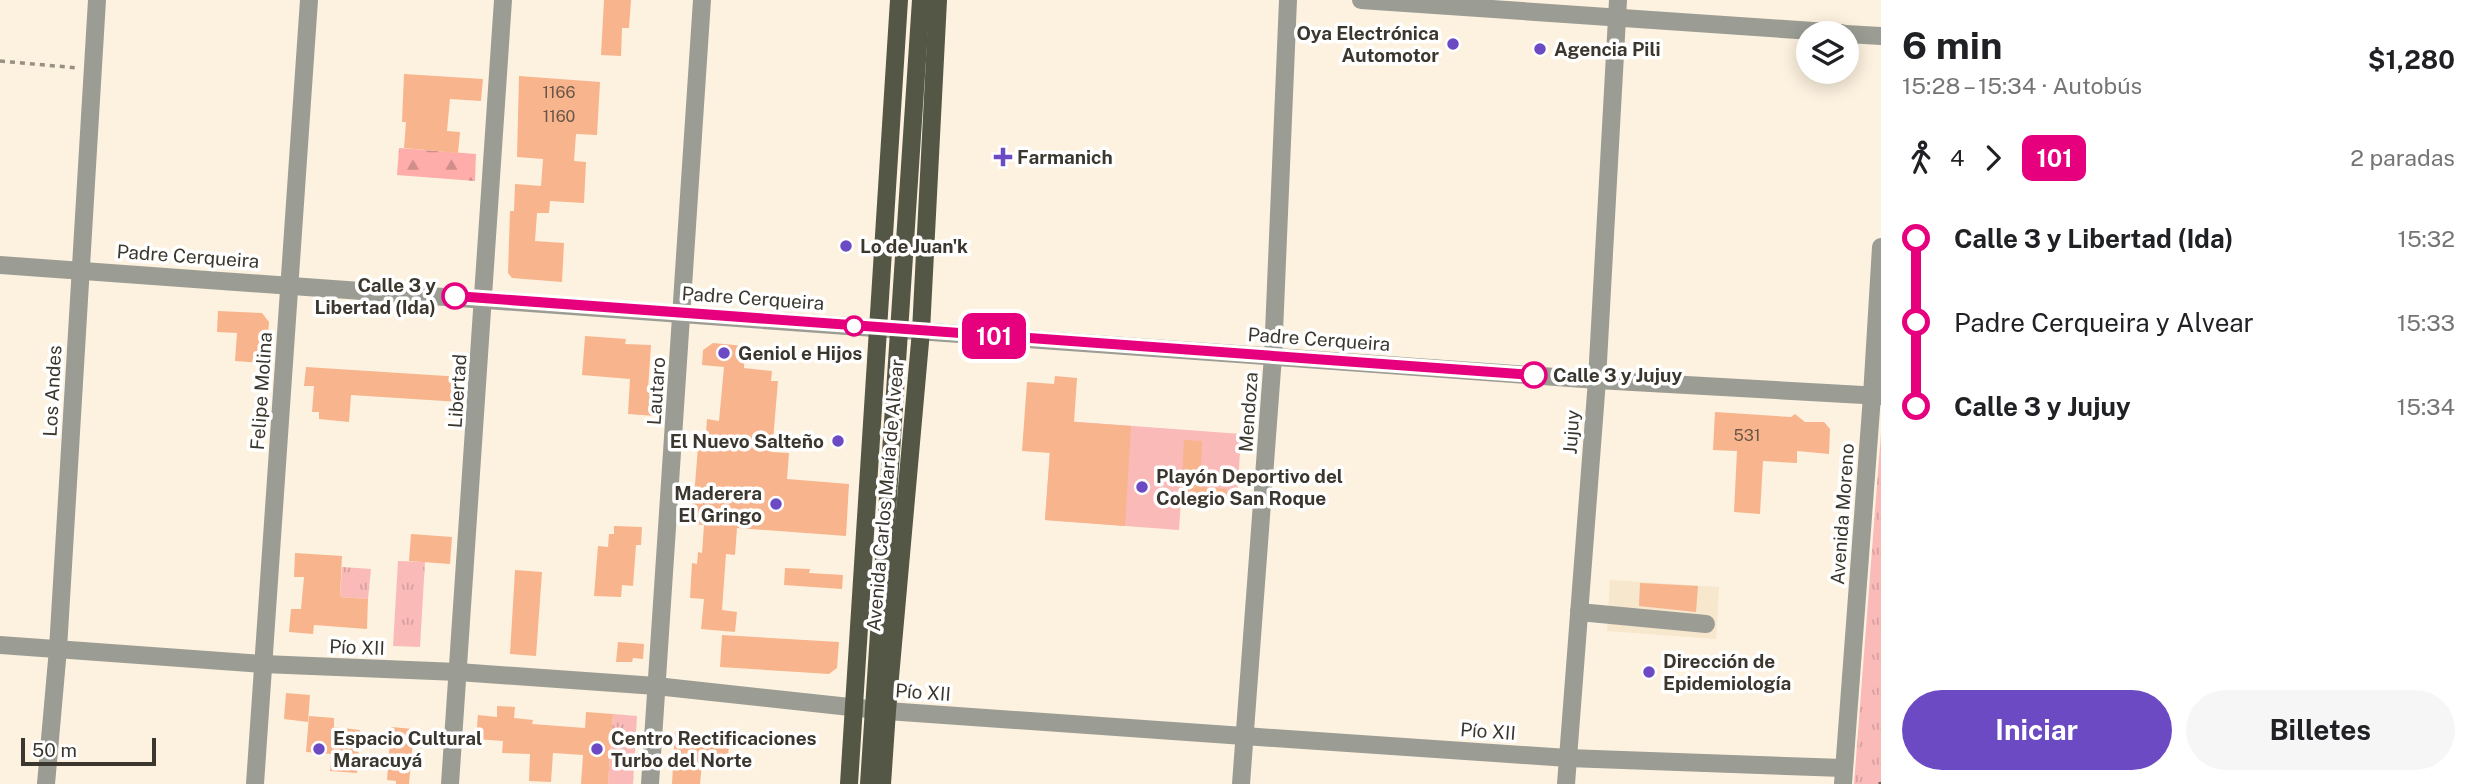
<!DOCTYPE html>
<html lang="es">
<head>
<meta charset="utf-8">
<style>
	body { margin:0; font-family:"Public Sans",sans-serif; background:#f6f6f6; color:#202124; height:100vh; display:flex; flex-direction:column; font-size:26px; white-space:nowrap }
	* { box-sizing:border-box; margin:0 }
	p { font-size:23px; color:#757577 }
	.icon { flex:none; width:38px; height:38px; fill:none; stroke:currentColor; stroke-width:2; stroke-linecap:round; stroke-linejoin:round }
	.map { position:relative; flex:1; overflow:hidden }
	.details { display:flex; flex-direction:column; background:#fff; width:595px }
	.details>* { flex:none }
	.badge { padding:0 14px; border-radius:10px; font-size:24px; line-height:46px }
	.buttons { position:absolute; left:1796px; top:21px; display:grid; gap:14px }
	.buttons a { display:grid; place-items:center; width:63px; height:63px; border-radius:50%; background:#fff; box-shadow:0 4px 18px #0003; font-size:35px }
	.scale { position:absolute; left:21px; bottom:18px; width:135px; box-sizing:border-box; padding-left:7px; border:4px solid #3b372f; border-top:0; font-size:19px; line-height:24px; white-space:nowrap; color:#3b372f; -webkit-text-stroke:5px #fff; paint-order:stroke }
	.map>.badge { position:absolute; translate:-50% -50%; box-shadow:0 0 0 4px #fff }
	.legs { display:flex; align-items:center; gap:10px; height:77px; padding:0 21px; font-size:23px }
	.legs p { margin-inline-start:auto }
	.overview { display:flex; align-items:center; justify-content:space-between; height:119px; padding:0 21px }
	h1 { font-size:38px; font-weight:700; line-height:52px }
	.cta { display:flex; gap:14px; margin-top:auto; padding:14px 21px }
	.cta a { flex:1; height:80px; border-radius:42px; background:#6b4ac3; color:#fff; font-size:28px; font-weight:700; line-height:80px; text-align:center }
	.cta a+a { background:#f6f6f6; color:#202124 }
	ul { padding:0 21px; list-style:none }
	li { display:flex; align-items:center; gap:24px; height:84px; font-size:26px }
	li i { display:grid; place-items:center; width:10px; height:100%; margin:0 9px; background:currentColor }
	li i::after { content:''; width:18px; height:18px; margin:-9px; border:5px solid; border-radius:50%; background:#fff }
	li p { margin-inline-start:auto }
	li:first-child i { background:linear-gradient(#0000 50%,currentColor 0) }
	li:last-child i { background:linear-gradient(currentColor 50%,#0000 0) }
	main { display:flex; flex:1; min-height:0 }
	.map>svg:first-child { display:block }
</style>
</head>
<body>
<main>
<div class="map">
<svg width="1881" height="784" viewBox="0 0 1881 784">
	<defs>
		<pattern id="grass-tufts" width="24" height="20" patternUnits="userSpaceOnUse" patternTransform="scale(1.75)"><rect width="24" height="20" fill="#fabab7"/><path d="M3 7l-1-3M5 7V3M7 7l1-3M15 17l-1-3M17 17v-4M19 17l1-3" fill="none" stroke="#d7a09e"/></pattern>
		<pattern id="forest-firs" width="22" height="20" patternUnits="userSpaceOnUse" patternTransform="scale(1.75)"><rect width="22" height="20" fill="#feadaa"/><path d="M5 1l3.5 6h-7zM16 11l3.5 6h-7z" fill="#cf8e8b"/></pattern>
	</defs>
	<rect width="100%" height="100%" fill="#fdf2df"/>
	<path fill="#f6e7cd" d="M1610,580L1719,587L1716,639L1607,631Z"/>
	<g fill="url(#grass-tufts)">
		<path d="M1881,433V784H1854Z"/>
		<path d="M398,561L425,562L420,647L393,646Z"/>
		<path d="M342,567L371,569L368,599L340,597Z"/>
		<path d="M613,714L637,716L633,784H608Z"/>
	</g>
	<path fill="url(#forest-firs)" d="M399,148L476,154L475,181L397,175Z"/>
	<path fill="#fabab7" d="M1052,420L1241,434L1237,505L1181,500L1179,530L1045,520Z"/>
	<g fill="#f8b48c">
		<path d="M604,0H631L629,28H622L621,56L601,55Z"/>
		<path d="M404,74L483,79L481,101L450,99L447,131L460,132L458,153L404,148L406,122H402Z"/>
		<path d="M519,76L600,82L597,135L576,134L574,161L586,162L584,203L550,201L549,213H537L535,241L564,243L562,282L512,278L508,273L510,211H514L515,184L541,186L543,159L517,157Z"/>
		<path d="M218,311L262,313L269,322L268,335H264L262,363L235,361L237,333L217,332Z"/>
		<path d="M585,336L626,339L625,344L651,345L648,389H656L655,416L628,414L630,379L582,375Z"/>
		<path d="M713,343L745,346L744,368L772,371L771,381H778L772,452L789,453L787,479L849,484L846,536L737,528L735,555L726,554L722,610L737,612L735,632L701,629L704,599L690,598L692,563L697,564L698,552L702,553L704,525L692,524L698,446L705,447L707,419L719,421L724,367L702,365L703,350Z"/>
		<path d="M306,367L462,377L460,402L351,395L349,422L319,419V412H312L314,386H304Z"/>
		<path d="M1055,376L1077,378L1074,422L1131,426L1125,526L1045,520L1050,453L1022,451L1027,382L1054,384Z"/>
		<path d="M1715,412L1791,417L1795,414L1805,422H1824L1830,429L1829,454L1797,451V463L1763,461L1760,514L1734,512L1737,451L1713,450Z"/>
		<path d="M1184,440L1202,441L1200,487L1227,489L1226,504L1181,500Z"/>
		<path d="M614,526L642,527L641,545H636L633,586L622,585L621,597L594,596L598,546L608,547L609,534H614Z"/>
		<path d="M411,534L452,537L450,564L409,561Z"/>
		<path d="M295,553L342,556L340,597L368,599L367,629L314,625L313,634L289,632L291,609H301L304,577H294Z"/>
		<path d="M785,568L810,569L809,573L843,575L842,589L784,585Z"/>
		<path d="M515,570L542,572L536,656L510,654Z"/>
		<path d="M1640,583L1698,586L1696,612L1639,606Z"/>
		<path d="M722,635L839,642L837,668L829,674L720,667Z"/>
		<path d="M618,642L644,644L643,659L633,658L632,662H616Z"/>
		<path d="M286,693L310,695L308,722L284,719Z"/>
		<path d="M497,706L515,707L514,718L533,720L532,724L585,728L586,712L613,714L608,784H581L583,755L553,753L551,782L529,781L530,754L502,753L503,741L476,739L478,715L497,717Z"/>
		<path d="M309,716L334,718V727L360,730L357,773L330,771L332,754L306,752Z"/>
		<path d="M391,727L414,729L409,784H396V781L387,780Z"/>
		<path d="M675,731L729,735L728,765L702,763L700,784H672Z"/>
	</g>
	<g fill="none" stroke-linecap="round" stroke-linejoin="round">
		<path stroke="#979083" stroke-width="3.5" stroke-dasharray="5 5" stroke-linecap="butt" d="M0,61L78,68"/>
		<g stroke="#9b9c93" stroke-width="18">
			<path d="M1361,0L1842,33"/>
			<path d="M1846,34L1881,36"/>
			<path d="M0,265L1597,380L1881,396"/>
			<path d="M1579,612L1706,624"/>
			<path d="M0,645L263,664L458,672L656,686L887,711L1244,736L1568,758L1843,768"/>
			<path d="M46,784L58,649L97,0"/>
			<path d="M255,784L309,0"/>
			<path d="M450,784L503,0"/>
			<path d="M650,784L702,0"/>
			<path d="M1241,784L1273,356L1288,0"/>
			<path d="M1566,784L1597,380L1618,0"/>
			<path d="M1843,784L1872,396L1881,247"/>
		</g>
		<g stroke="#545646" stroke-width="18">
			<path d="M849,784L899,0"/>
			<path d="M869,784L921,0"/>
			<path d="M882,784L887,711L921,331L938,0"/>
		</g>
		<path stroke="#6d685d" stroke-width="5" stroke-dasharray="14 7" stroke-linecap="butt" d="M1881,784V782"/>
	</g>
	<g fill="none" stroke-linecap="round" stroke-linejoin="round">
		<defs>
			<path id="line-1" d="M455,296L1534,375"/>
		</defs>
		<use href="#line-1" stroke="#fff" stroke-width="16"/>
		<use href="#line-1" stroke="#e6007e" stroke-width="10"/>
	</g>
	<g fill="#6b4ac3" stroke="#fff" stroke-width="2.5">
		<circle cx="1453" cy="44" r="7"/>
		<circle cx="1540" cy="49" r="7"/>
		<path d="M999.5 146.5h7v7h7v7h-7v7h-7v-7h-7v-7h7z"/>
		<circle cx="846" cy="246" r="7"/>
		<circle cx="724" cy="353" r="7"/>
		<circle cx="838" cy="441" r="7"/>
		<circle cx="1142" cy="487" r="7"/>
		<circle cx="776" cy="504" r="7"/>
		<circle cx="1649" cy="672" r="7"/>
		<circle cx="319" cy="749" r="7"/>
		<circle cx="597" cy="749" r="7"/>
	</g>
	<g fill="#fff" stroke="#e6007e" stroke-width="3.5">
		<circle cx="455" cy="296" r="12"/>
		<circle cx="854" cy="326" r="9"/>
		<circle cx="1534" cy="375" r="12"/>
	</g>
	<g text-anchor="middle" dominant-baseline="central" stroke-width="7" stroke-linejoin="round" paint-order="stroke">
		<g font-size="16" fill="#6a5646">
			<text x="559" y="92">1166</text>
			<text x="559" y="116">1160</text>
			<text x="1747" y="435">531</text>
		</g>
		<g font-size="19" font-weight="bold" fill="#3b372f" stroke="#fff" text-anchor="start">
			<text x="1439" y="33" text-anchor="end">Oya Electrónica<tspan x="1439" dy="22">Automotor</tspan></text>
			<text x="1554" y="49">Agencia Pili</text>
			<text x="1017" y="157">Farmanich</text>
			<text x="860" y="246">Lo de Juan'k</text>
			<text x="738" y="353">Geniol e Hijos</text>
			<text x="824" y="441" text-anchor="end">El Nuevo Salteño</text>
			<text x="1156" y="476">Playón Deportivo del<tspan x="1156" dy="22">Colegio San Roque</tspan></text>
			<text x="762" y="493" text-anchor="end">Maderera<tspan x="762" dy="22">El Gringo</tspan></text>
			<text x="1663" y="661">Dirección de<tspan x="1663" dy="22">Epidemiología</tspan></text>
			<text x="333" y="738">Espacio Cultural<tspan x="333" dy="22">Maracuyá</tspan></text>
			<text x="611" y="738">Centro Rectificaciones<tspan x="611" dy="22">Turbo del Norte</tspan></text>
		</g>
		<g font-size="19" fill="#3b372f" stroke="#fff">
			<text transform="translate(188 256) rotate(4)">Padre Cerqueira</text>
			<text transform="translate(753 298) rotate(4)">Padre Cerqueira</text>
			<text transform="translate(1319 339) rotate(4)">Padre Cerqueira</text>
			<text transform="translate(52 391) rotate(-87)">Los Andes</text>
			<text transform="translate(261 391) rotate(-86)">Felipe Molina</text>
			<text transform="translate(457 391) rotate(-86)">Libertad</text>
			<text transform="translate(656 391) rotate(-86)">Lautaro</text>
			<text transform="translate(1248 412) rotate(-86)">Mendoza</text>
			<text transform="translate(1571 432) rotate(-86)">Jujuy</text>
			<text transform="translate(885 495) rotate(-85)">Avenida Carlos María de Alvear</text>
			<text transform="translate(1842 514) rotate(-86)">Avenida Moreno</text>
			<text transform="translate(357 647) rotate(2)">Pío XII</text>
			<text transform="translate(923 692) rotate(4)">Pío XII</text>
			<text transform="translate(1488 731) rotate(4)">Pío XII</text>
		</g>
		<g font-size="19" font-weight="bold" fill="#3b372f" stroke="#fff" text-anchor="end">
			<text x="436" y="285">Calle 3 y<tspan x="436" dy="22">Libertad (Ida)</tspan></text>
			<text x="1553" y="375" text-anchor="start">Calle 3 y Jujuy</text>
		</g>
	</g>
</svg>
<div class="buttons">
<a><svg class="icon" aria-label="layers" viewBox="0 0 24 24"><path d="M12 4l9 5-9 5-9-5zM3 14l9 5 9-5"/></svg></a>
</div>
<div class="scale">50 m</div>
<b class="badge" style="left:994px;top:336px;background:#e6007e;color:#fff">101</b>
</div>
<section class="details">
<div class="overview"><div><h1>6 min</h1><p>15:28 – 15:34 · Autobús</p></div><b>$1,280</b></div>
<div class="legs"><svg class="icon" aria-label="walk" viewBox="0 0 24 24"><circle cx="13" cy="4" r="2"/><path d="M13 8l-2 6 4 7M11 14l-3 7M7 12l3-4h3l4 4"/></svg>4<svg class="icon" aria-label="forward" viewBox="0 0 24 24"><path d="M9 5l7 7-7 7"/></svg><b class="badge" style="background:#e6007e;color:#fff">101</b><p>2 paradas</p></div>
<ul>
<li><i style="color:#e6007e"></i><b>Calle 3 y Libertad (Ida)</b><p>15:32</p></li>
<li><i style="color:#e6007e"></i><span>Padre Cerqueira y Alvear</span><p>15:33</p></li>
<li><i style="color:#e6007e"></i><b>Calle 3 y Jujuy</b><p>15:34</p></li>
</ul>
<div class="cta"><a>Iniciar</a><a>Billetes</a></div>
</section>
</main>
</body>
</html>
